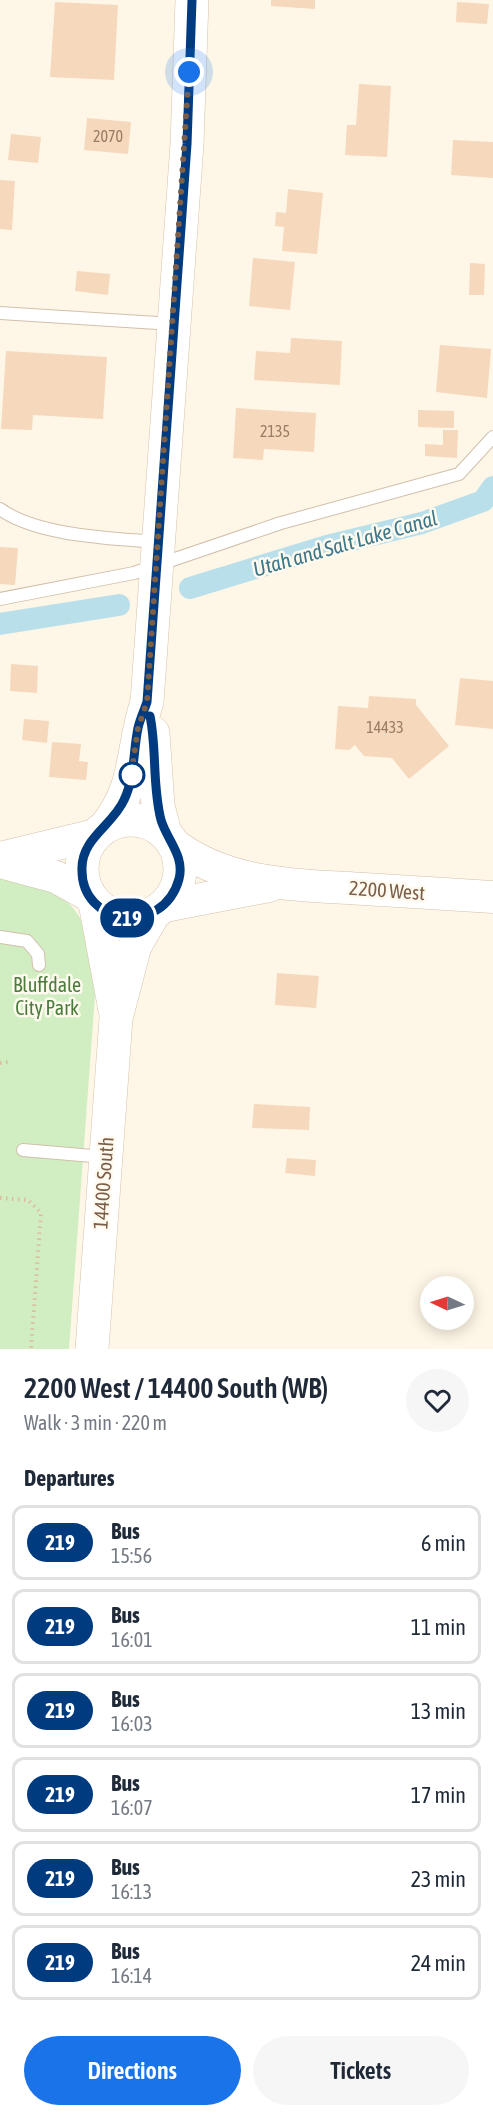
<!DOCTYPE html>
<html lang="en">
<head>
<meta charset="utf-8">
<style>
	body { margin:0; font-family:"Asap Condensed",sans-serif; background:#f6f6f7; color:#1f2937; height:100vh; display:flex; flex-direction:column; font-size:22px; white-space:nowrap }
	* { box-sizing:border-box; margin:0 }
	p { font-size:20px; color:#747a83 }
	.icon { flex:none; width:33px; height:33px; fill:none; stroke:currentColor; stroke-width:2; stroke-linecap:round; stroke-linejoin:round }
	.map { position:relative; height:1349px; overflow:hidden }
	.panel { display:flex; flex-direction:column; background:#fff; flex:1 }
	.panel>* { flex:none }
	.badge { padding:0 12px; border-radius:20px; font-size:21px; line-height:39px }
	.needle { width:39px; rotate:274deg }
	.controls { position:absolute; left:420px; top:1276px; display:grid; gap:12px }
	.controls a { display:grid; place-items:center; width:54px; height:54px; border-radius:50%; background:#fff; box-shadow:0 3px 15px #0003; font-size:30px }
	.you { position:absolute; width:30px; height:30px; margin:-15px; border:4px solid #fff; border-radius:50%; background:#1a73e8; box-shadow:0 0 0 9px #1a73e833 }
	.map>.badge { position:absolute; translate:-50% -50%; box-shadow:0 0 0 3px #fff }
	h2 { padding:0 24px; font-size:22px; line-height:54px }
	.round { display:grid; place-items:center; flex:none; width:63px; height:63px; border-radius:32px; background:#f6f6f7 }
	.overview { display:flex; align-items:center; justify-content:space-between; height:102px; padding:0 24px }
	h1 { font-size:28px; font-weight:600; line-height:45px }
	.cta { display:flex; gap:12px; margin-top:auto; padding:12px 24px }
	.cta a { flex:1; height:69px; border-radius:36px; background:#1a73e8; color:#fff; font-size:24px; font-weight:600; line-height:69px; text-align:center }
	.cta a+a { background:#f6f6f7; color:#1f2937 }
	ul { padding:0; list-style:none }
	li { display:flex; align-items:center; gap:18px; height:75px; margin:0 12px 9px; padding:0 12px; border:3px solid #e0e1e3; border-radius:12px }
	li div { flex:1 }
	li b { display:block; font-size:22px }
	li em { font-style:normal }
	li .badge { min-width:66px; font-weight:700; text-align:center }
	.map>svg:first-child { display:block }
</style>
</head>
<body>
<div class="map">
<svg width="493" height="1349" viewBox="0 0 493 1349">
	<rect width="100%" height="100%" fill="#fef7e7"/>
	<path fill="#d1eec3" d="M0,878C22,878 30,879 49,890C91,912 87,940 96,982L69,1349H0Z"/>
	<g fill="none" stroke-linecap="round" stroke-linejoin="round">
		<g stroke="#b9dfea" stroke-width="22">
			<path d="M190,588L327,546L422,523L483,501L493,487"/>
			<path d="M0,624L119,605"/>
		</g>
	</g>
	<g fill="#f6d8bc">
		<path d="M271,0H315V9L271,6Z"/>
		<path d="M55,2L118,5L114,80L50,77Z"/>
		<path d="M457,2L489,4L487,24L456,22Z"/>
		<path d="M359,84L391,86L387,157L345,155L347,125H356Z"/>
		<path d="M87,118L131,122L128,154L84,150Z"/>
		<path d="M11,134L41,137L38,163L8,160Z"/>
		<path d="M453,140L493,142V178L451,175Z"/>
		<path d="M0,180L15,181L12,230L0,229Z"/>
		<path d="M288,189L323,193L317,254L282,251L284,227L275,226L276,212L286,213Z"/>
		<path d="M253,258L295,262L290,310L249,306Z"/>
		<path d="M470,263L485,264L484,295H469Z"/>
		<path d="M77,271L110,274L108,295L75,291Z"/>
		<path d="M291,338L342,341L340,385L254,380L256,351L290,353Z"/>
		<path d="M440,345L491,349L487,398L436,392Z"/>
		<path d="M6,351L107,357L103,419L33,415L32,430L1,429Z"/>
		<path d="M236,408L316,413L314,452L264,449L263,460L233,458Z"/>
		<path d="M418,410L454,411V428L418,427Z"/>
		<path d="M443,430H458L457,458L425,456V444L443,445Z"/>
		<path d="M0,547L18,548L15,585L0,584Z"/>
		<path d="M11,664L38,666L37,693L10,691Z"/>
		<path d="M460,678L493,681V729L455,725Z"/>
		<path d="M369,696L416,699V705L449,746L409,779L392,758L364,756L355,745L349,750L335,749L338,706L368,708Z"/>
		<path d="M24,719L49,721L47,743L22,740Z"/>
		<path d="M52,742L81,744L79,761L88,762L86,780L49,777Z"/>
		<path d="M277,973L319,976L316,1008L275,1005Z"/>
		<path d="M254,1104L310,1107L309,1130L252,1128Z"/>
		<path d="M287,1158L316,1160L315,1176L285,1173Z"/>
	</g>
	<g fill="none" stroke-linecap="round" stroke-linejoin="round">
		<defs>
			<g id="service">
				<path d="M0,313L173,324"/>
				<path d="M0,509C37,536 111,538 157,542"/>
				<path d="M0,599L134,573L281,523L459,474L493,437"/>
				<path d="M0,937L27,941L38,954L39,965"/>
				<path d="M23,1150L104,1157"/>
			</g>
			<g id="tertiary">
				<path d="M175,845C229,886 300,885 364,889C407,892 450,894 493,897"/>
				<path d="M0,858L95,835"/>
				<path d="M0,862L56,877L90,896"/>
				<path d="M165,906L269,886"/>
			</g>
			<g id="secondary">
				<path d="M153,733L158,806L165,833"/>
				<circle cx="131" cy="869" r="49"/>
				<path d="M105,827C139,786 131,749 147,702L187,144L192,0"/>
				<path d="M95,903L115,1010"/>
				<path d="M92,1349L116,1018L135,946L154,913"/>
			</g>
		</defs>
		<use href="#service" stroke="#d2bfab" stroke-width="14"/>
		<use href="#tertiary" stroke="#d2bfab" stroke-width="33"/>
		<use href="#secondary" stroke="#d8c2aa" stroke-width="34"/>
		<g stroke="#dcbb9e" stroke-width="4" stroke-dasharray="1.5 4.5" stroke-linecap="butt">
			<path d="M0,1063L8,1062"/>
			<path d="M0,1198L28,1200L41,1213L31,1349"/>
		</g>
		<use href="#service" stroke="#fff" stroke-width="12"/>
		<use href="#tertiary" stroke="#fff" stroke-width="32"/>
		<use href="#secondary" stroke="#fff" stroke-width="33"/>
	</g>
	<g fill="none" stroke-linecap="round" stroke-linejoin="round">
		<defs>
			<path id="line" d="M150,716C157,750 152,785 161,820C167,840 185,856 179,879C163,937 80,926 82,868C82,838 113,825 124,800C135,777 133,752 138,728C140,719 144,711 147,702L187,144L192,0"/>
		</defs>
		<use href="#line" stroke="#fff" stroke-width="14"/>
		<use href="#line" stroke="#003b80" stroke-width="9"/>
		<path stroke="#7b5e48" stroke-width="6" stroke-dasharray="0 10.8" d="M132,775L130,784L138,728L147,702L189,72"/>
	</g>
	<circle fill="#fff" stroke="#003b80" stroke-width="3" cx="132" cy="775" r="12"/>
	<g text-anchor="middle" dominant-baseline="central" stroke-width="5" stroke-linejoin="round" paint-order="stroke">
		<g font-size="16" fill="#9a7c65">
			<text x="108" y="136">2070</text>
			<text x="275" y="431">2135</text>
			<text x="385" y="727">14433</text>
		</g>
		<g font-size="20" fill="#7b5e48" stroke="#fffaef">
			<text transform="translate(387 890) rotate(4)">2200 West</text>
			<text transform="translate(103 1183) rotate(-86)">14400 South</text>
		</g>
		<g font-size="20" fill="#4a7c3c" stroke="#fffaef">
			<text x="47" y="984">Bluffdale<tspan x="47" dy="23">City Park</tspan></text>
		</g>
		<g font-size="21" font-style="italic" fill="#3c7789" stroke="#fffaef">
			<text transform="translate(345 543) rotate(-16)">Utah and Salt Lake Canal</text>
		</g>
	</g>
</svg>
<div class="controls">
<a><svg class="needle" viewBox="-14 -14 28 28"><path d="M0-13l5 13h-10z" fill="#e53935"/><path d="M0 13l5-13h-10z" fill="#747a83"/></svg></a>
</div>
<div class="you" style="left:189px;top:72px"></div>
<b class="badge" style="left:127px;top:918px;background:#003b80;color:#fff">219</b>
</div>
<section class="panel">
<div class="overview"><div><h1>2200 West / 14400 South (WB)</h1><p>Walk · 3 min · 220 m</p></div><a class="round"><svg class="icon" aria-label="heart" viewBox="0 0 24 24"><path d="M12 20l-8-8c-3-5 5-10 8-4 3-6 11-1 8 4z"/></svg></a></div>
<h2>Departures</h2>
<ul>
<li><span class="badge" style="background:#003b80;color:#fff">219</span><div><b>Bus</b><p>15:56</p></div><em>6 min</em></li>
<li><span class="badge" style="background:#003b80;color:#fff">219</span><div><b>Bus</b><p>16:01</p></div><em>11 min</em></li>
<li><span class="badge" style="background:#003b80;color:#fff">219</span><div><b>Bus</b><p>16:03</p></div><em>13 min</em></li>
<li><span class="badge" style="background:#003b80;color:#fff">219</span><div><b>Bus</b><p>16:07</p></div><em>17 min</em></li>
<li><span class="badge" style="background:#003b80;color:#fff">219</span><div><b>Bus</b><p>16:13</p></div><em>23 min</em></li>
<li><span class="badge" style="background:#003b80;color:#fff">219</span><div><b>Bus</b><p>16:14</p></div><em>24 min</em></li>
</ul>
<div class="cta"><a>Directions</a><a>Tickets</a></div>
</section>
</body>
</html>
